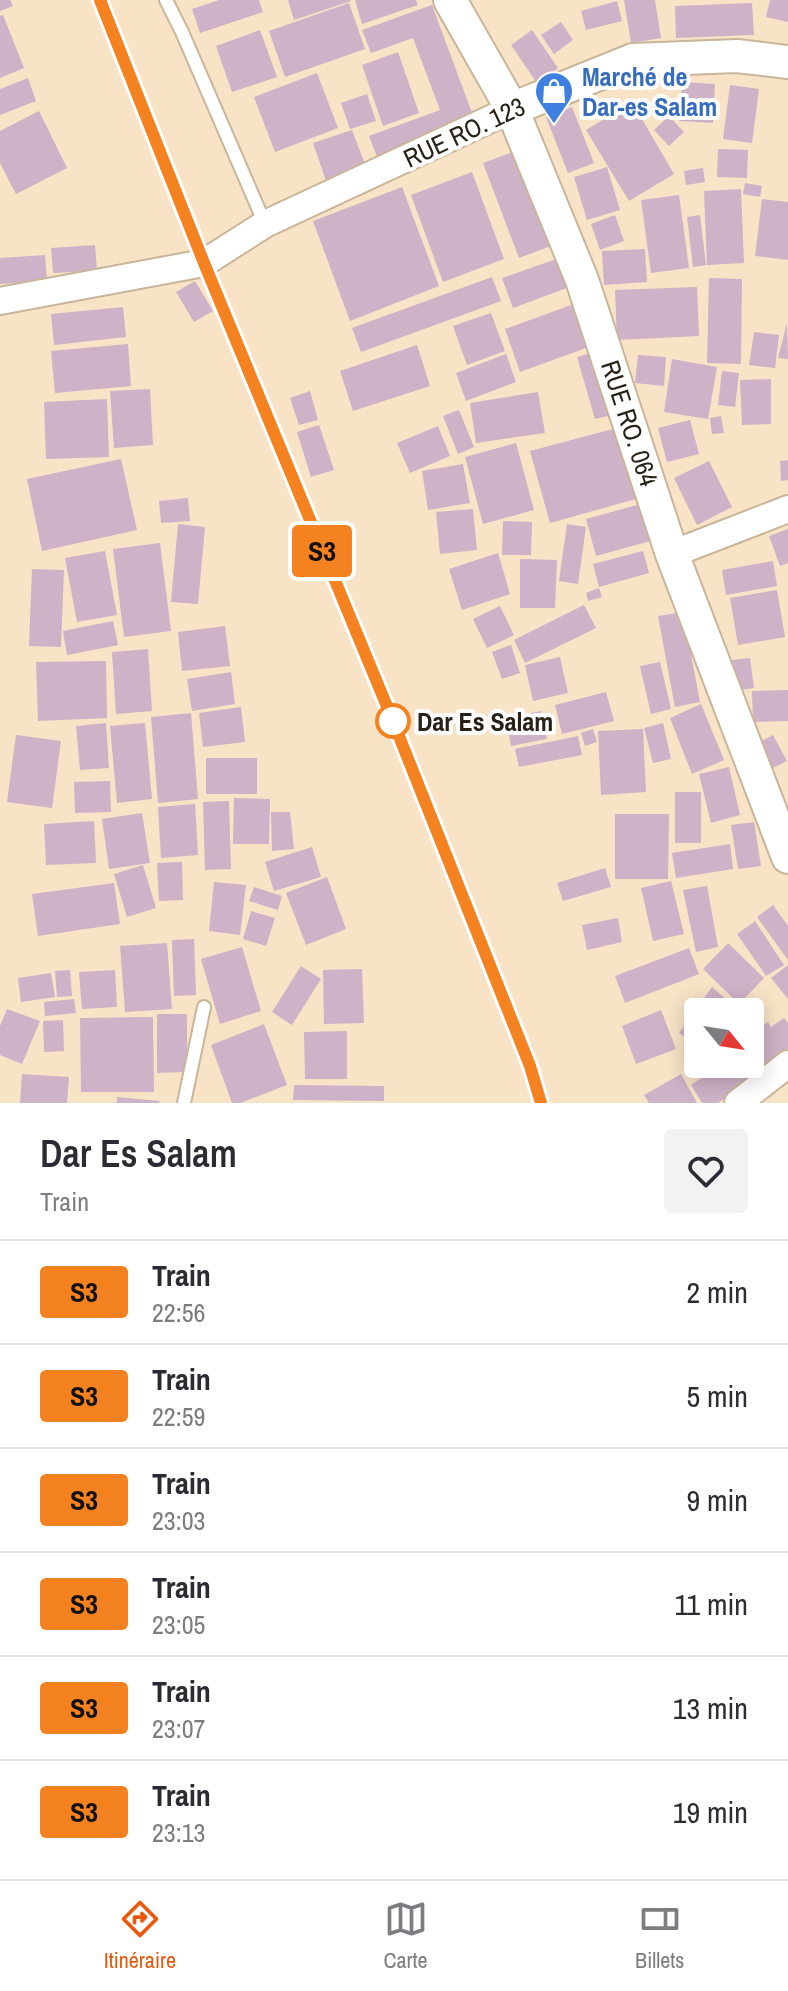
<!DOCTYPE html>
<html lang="fr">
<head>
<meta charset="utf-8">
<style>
	body { margin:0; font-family:"Archivo Narrow",sans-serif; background:#f2f2f3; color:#2b2b33; height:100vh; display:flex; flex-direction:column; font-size:30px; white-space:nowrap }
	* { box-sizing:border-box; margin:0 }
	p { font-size:26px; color:#7c7c81 }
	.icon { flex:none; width:44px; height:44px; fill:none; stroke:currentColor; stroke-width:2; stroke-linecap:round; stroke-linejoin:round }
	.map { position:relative; height:1103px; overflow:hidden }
	.details { display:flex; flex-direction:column; background:#fff; flex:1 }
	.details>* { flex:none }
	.badge { padding:0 16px; border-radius:6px; font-size:28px; line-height:52px }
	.needle { width:52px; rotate:120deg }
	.tools { position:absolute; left:684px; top:998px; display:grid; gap:16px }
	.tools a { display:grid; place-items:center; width:80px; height:80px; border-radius:8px; background:#fff; box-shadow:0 4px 20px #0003; font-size:40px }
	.map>.badge { position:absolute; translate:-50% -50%; box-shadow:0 0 0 4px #fff }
	.round { display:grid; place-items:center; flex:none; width:84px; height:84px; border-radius:8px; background:#f2f2f3 }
	.overview { display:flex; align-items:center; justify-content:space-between; height:136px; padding:0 40px }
	h1 { font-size:38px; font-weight:600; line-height:60px }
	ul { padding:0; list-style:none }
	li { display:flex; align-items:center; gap:24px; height:104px; padding:0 40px; border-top:2px solid #e1e1e2 }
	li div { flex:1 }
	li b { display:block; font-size:30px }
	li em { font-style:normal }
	li .badge { min-width:88px; font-weight:700; text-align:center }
	.dock { display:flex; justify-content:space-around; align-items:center; height:112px; border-top:2px solid #e1e1e2; background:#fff; font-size:22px; color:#7c7c81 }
	.dock a { display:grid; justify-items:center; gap:4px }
	.dock .selected { color:#ea580c }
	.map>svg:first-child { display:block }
</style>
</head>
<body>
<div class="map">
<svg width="788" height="1103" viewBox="0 0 788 1103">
	<rect width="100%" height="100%" fill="#f8e3c7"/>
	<g fill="#ceb2c7">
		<path d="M0,0H10L13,6L0,11Z"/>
		<path d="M219,0H259L263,12L200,33L192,9Z"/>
		<path d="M288,0H351V1L294,20Z"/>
		<path d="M355,0H416L418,5L362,24Z"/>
		<path d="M624,0H655L661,38L631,43Z"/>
		<path d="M770,0H788V22L766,17Z"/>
		<path d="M617,1L622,21L586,30L581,11Z"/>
		<path d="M349,3L365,49L285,77L269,31Z"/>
		<path d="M752,3L754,35L676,38L675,6Z"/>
		<path d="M432,5L475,121L377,157L369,136L440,110L413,38L371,53L362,30Z"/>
		<path d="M3,15L24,68L0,78V16Z"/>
		<path d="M561,22L573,40L554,54L541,35Z"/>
		<path d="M260,30L277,77L232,92L216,46Z"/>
		<path d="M532,30L558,68L537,83L511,45Z"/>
		<path d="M398,52L419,113L383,126L362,65Z"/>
		<path d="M317,73L338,128L275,152L254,97Z"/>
		<path d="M28,78L36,101L0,115V89Z"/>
		<path d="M682,82L715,84L713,123L679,121Z"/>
		<path d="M730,85L759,89L752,143L723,139Z"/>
		<path d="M367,94L376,121L350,129L341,103Z"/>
		<path d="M632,102L674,174L629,201L586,130Z"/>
		<path d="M572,107L594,163L568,173L546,117Z"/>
		<path d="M39,111L67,168L16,194L0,163V131Z"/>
		<path d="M669,116L684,132L669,146L654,130Z"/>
		<path d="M352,130L366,167L326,181L313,143Z"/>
		<path d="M718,149L748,150L747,178L717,177Z"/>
		<path d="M515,151L551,246L519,258L483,163Z"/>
		<path d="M607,167L620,210L587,220L574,177Z"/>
		<path d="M703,168L705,182L686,185L684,171Z"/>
		<path d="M472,172L504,259L443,282L411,195Z"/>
		<path d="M745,183L762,186L760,197L743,194Z"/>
		<path d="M402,187L439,286L350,321L313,221Z"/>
		<path d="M741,189L744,263L707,265L704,191Z"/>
		<path d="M679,195L689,268L651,273L641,200Z"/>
		<path d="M762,199L788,202V260L755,256Z"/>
		<path d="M615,215L624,241L600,250L591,224Z"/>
		<path d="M700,215L706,265L693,267L687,217Z"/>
		<path d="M95,245L97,271L53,273L51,248Z"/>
		<path d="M645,249L647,282L604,285L602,251Z"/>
		<path d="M45,255L47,281L0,284V258Z"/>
		<path d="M562,257L572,286L513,308L502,278Z"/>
		<path d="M492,277L501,301L361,352L352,328Z"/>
		<path d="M709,278L742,279L741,364L707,363Z"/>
		<path d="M195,281L213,311L194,322L176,292Z"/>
		<path d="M697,287L699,336L617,340L615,290Z"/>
		<path d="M582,301L597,344L520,372L505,329Z"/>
		<path d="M123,307L126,337L54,345L51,314Z"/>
		<path d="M491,313L505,351L467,365L453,326Z"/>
		<path d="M787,323L788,359L778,358Z"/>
		<path d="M754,332L779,335L775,368L749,365Z"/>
		<path d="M128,344L131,386L55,393L51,351Z"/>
		<path d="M417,345L430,386L353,411L340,371Z"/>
		<path d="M601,350L620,413L595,419L577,357Z"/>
		<path d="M506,354L516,382L466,401L456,373Z"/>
		<path d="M638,355L666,357L664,386L635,383Z"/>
		<path d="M672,359L717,367L708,419L664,412Z"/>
		<path d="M722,371L739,373L735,407L718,405Z"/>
		<path d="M771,379V424L742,425L740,380Z"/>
		<path d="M150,389L153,445L114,448L110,391Z"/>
		<path d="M310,391L318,420L299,425L290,398Z"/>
		<path d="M538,392L545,433L476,443L470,403Z"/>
		<path d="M107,399L109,457L46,459L44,402Z"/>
		<path d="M459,410L474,447L458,454L443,416Z"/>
		<path d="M721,416L724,433L712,434L710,418Z"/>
		<path d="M690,420L699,454L667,462L658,428Z"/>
		<path d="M319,425L334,470L311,477L297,432Z"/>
		<path d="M438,426L450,456L410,473L397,443Z"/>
		<path d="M624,426L643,497L550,523L530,451Z"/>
		<path d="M516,443L534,510L483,524L465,457Z"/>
		<path d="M121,459L137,530L42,551L27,479Z"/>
		<path d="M788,460V480L781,481L780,461Z"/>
		<path d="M709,461L732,507L697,525L674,478Z"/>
		<path d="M463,464L470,503L428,510L422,471Z"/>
		<path d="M188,498L190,521L161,523L159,501Z"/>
		<path d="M644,503L654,540L596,556L586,519Z"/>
		<path d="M473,509L477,550L440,554L436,512Z"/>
		<path d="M503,521L532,522L531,555H502Z"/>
		<path d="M178,524L205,527L198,604L171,602Z"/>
		<path d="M567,524L586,527L578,584L559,581Z"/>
		<path d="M788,529V563L780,566L769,536Z"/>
		<path d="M160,543L171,631L124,637L113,549Z"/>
		<path d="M105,551L117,615L77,622L65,558Z"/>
		<path d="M643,551L649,573L599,587L593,564Z"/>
		<path d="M498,553L510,594L462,610L449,569Z"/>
		<path d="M520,559L557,560L555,608H520Z"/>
		<path d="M773,561L777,586L726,595L722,570Z"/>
		<path d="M32,569L64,570L61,647L29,646Z"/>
		<path d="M599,588L602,597L588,601L586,593Z"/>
		<path d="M777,590L785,637L738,645L730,598Z"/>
		<path d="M584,605L596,628L525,663L514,640Z"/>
		<path d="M500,606L514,635L487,648L473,619Z"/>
		<path d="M683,612L700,702L675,707L658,616Z"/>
		<path d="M113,621L118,645L67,655L63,631Z"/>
		<path d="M225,626L230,666L182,671L178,632Z"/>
		<path d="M511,645L520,673L502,679L492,652Z"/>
		<path d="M148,649L152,711L116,714L112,652Z"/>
		<path d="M560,657L568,693L533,701L525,665Z"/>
		<path d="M750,658L754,688L727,692L724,661Z"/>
		<path d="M106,661L107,718L38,721L36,662Z"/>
		<path d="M660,662L671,709L651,714L640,666Z"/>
		<path d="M231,672L235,704L192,711L187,679Z"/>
		<path d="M788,690V721L753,722L752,691Z"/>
		<path d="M606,692L614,721L562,734L555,705Z"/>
		<path d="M701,704L724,760L692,774L670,718Z"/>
		<path d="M241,707L245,742L203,747L199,713Z"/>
		<path d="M541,711L547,739L511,746L506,718Z"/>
		<path d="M191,713L198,799L158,803L151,717Z"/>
		<path d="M106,723L109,768L80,770L76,726Z"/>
		<path d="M145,723L152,799L117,803L110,726Z"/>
		<path d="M663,723L671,759L653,763L644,728Z"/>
		<path d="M593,729L597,742L585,746L581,733Z"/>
		<path d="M643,729L646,792L601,795L598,731Z"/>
		<path d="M16,735L61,741L52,808L7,802Z"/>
		<path d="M773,735L787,761L769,770L756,744Z"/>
		<path d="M578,736L582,755L519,767L515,749Z"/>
		<rect x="206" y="758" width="51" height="36"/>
		<path d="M729,767L740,815L711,823L699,774Z"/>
		<path d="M110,781L111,812L75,813L74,782Z"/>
		<rect x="675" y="792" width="26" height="51"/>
		<path d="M234,798L270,799L269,844H233Z"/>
		<path d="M229,801L231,869L205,870L203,802Z"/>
		<path d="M195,804L198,855L161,858L158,807Z"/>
		<path d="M271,812H290L294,849L272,851Z"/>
		<path d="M142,813L150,863L109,869L102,819Z"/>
		<path d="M615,814H669L668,879H615Z"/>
		<path d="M94,821L96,863L46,865L44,824Z"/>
		<path d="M754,822L761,866L738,869L731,825Z"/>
		<path d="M730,844L733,869L676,878L672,853Z"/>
		<path d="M312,847L321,877L274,891L265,862Z"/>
		<path d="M182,862L183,900L159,901L157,863Z"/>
		<path d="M143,865L156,908L127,917L114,874Z"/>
		<path d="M605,868L611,887L563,901L557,883Z"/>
		<path d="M327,877L346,929L306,945L286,893Z"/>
		<path d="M671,881L684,934L653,941L641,888Z"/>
		<path d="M214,882L246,885L240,935L209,931Z"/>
		<path d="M114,883L120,924L38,936L32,894Z"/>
		<path d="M707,886L718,947L696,952L683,890Z"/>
		<path d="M254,887L282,896L278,910L249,901Z"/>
		<path d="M773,905L788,926V960L757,917Z"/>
		<path d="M251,911L275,918L266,946L243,939Z"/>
		<path d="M618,918L622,942L587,950L582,925Z"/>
		<path d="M755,921L784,965L766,976L737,934Z"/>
		<path d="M194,939L196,995L174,996L172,940Z"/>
		<path d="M167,943L172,1009L125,1012L120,946Z"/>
		<path d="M728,943L764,978L739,1004L703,969Z"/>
		<path d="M242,947L261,1011L220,1024L201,959Z"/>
		<path d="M689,948L699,974L625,1003L615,976Z"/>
		<path d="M788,965V999L771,978Z"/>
		<path d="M301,966L321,979L292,1025L272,1012Z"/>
		<path d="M362,969L364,1023L324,1024L323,970Z"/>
		<path d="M70,970L72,996L57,997L55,971Z"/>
		<path d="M115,970L117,1007L82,1009L79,972Z"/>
		<path d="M51,973L55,997L21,1002L18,978Z"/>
		<path d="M712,987L735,1007L732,1012H698V1046L679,1033Z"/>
		<path d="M74,999L76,1013L45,1016L44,1002Z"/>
		<path d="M7,1009L40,1021L22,1064L0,1055V1026Z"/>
		<path d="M661,1010L676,1049L636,1064L622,1026Z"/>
		<path d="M157,1014H187V1072L157,1073Z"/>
		<path d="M153,1017L154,1092H81L80,1018Z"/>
		<path d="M784,1018L788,1023V1055L718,1103H702L691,1085L722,1064H750V1034L768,1022L771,1027Z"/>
		<path d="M63,1020L64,1051L44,1052L43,1021Z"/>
		<path d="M264,1024L287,1085L240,1103H232L211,1045Z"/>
		<path d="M347,1031V1079H305L304,1032Z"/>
		<path d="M22,1074L69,1077L67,1103H20Z"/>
		<path d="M681,1074L697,1103H649L644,1095Z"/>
		<path d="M294,1085L384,1086V1101L293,1100Z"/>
		<path d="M117,1097L160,1101L159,1103H117Z"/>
	</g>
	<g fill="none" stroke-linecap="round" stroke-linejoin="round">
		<defs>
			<g id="service">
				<path d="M166,0L182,32L265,224"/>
				<path d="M184,1103L204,1007"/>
			</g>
			<g id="minor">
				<path d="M0,301L204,263L265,224L512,109"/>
				<path d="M672,554L788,509"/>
				<path d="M738,1103L788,1064"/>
			</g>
			<g id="tertiary">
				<path d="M450,0L512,109L582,280L672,554L788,857"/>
				<path d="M512,109L633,60L737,56L788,62"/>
			</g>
		</defs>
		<use href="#service" stroke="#c9b59a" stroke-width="16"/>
		<use href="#minor" stroke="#c9b59a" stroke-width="30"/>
		<use href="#tertiary" stroke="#c9b59a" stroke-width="36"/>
		<use href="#service" stroke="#fff" stroke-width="12"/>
		<use href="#minor" stroke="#fff" stroke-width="26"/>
		<use href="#tertiary" stroke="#fff" stroke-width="32"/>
		<defs>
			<path id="rail" d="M100,0L204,263L393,721L530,1066L541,1103"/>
		</defs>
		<use href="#rail" stroke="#493f32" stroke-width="9"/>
		<use href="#rail" stroke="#fff" stroke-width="6" stroke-dasharray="18" stroke-linecap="butt"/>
	</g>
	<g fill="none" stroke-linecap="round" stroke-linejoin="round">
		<defs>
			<path id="line" d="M100,0L204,263L393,721L530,1066L541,1103"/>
		</defs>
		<use href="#line" stroke="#fff" stroke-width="18"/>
		<use href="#line" stroke="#f58220" stroke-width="12"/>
	</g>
	<defs>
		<symbol id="shop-pin" viewBox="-11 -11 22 30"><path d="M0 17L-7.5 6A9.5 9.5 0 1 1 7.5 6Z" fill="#3f7fe0" stroke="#fff"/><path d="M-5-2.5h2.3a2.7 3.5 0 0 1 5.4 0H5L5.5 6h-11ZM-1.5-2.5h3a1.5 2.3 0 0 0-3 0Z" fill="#fff"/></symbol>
	</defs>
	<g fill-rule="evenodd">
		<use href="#shop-pin" x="532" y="69" width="44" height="60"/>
	</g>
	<circle fill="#fff" stroke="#f58220" stroke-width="4" cx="393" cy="721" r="16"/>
	<g text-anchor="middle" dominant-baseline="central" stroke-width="8" stroke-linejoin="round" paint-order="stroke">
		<g font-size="26" font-weight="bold" fill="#366cbe" stroke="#fff" text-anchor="start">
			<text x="582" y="76">Marché de<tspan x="582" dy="30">Dar-es Salam</tspan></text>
		</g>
		<g font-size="26" fill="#292117" stroke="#fff">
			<text transform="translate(464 132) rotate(-25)">RUE RO. 123</text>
			<text transform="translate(630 423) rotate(72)">RUE RO. 064</text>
		</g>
		<g font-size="26" font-weight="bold" fill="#292117" stroke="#fff" text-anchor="start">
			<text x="417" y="721">Dar Es Salam</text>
		</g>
	</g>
</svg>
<div class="tools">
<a><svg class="needle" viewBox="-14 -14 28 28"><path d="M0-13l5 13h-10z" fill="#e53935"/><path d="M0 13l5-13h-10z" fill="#7c7c81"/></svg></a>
</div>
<b class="badge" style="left:322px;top:551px;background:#f58220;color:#111">S3</b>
</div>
<section class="details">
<div class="overview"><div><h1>Dar Es Salam</h1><p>Train</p></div><a class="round"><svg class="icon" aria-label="heart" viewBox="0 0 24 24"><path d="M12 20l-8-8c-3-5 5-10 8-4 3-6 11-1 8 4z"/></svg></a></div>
<ul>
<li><span class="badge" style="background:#f58220;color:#111">S3</span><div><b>Train</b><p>22:56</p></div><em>2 min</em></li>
<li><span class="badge" style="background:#f58220;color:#111">S3</span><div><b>Train</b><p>22:59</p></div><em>5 min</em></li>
<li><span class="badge" style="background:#f58220;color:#111">S3</span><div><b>Train</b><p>23:03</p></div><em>9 min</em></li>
<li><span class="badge" style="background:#f58220;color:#111">S3</span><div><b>Train</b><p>23:05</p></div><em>11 min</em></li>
<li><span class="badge" style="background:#f58220;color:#111">S3</span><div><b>Train</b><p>23:07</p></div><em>13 min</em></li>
<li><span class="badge" style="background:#f58220;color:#111">S3</span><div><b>Train</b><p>23:13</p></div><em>19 min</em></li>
</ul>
</section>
<nav class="dock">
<a class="selected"><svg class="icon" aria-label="directions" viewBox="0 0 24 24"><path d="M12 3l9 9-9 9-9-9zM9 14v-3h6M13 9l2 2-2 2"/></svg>Itinéraire</a>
<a><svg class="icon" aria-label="map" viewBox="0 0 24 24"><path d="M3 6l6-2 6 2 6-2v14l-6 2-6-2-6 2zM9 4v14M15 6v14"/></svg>Carte</a>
<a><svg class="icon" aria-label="tickets" viewBox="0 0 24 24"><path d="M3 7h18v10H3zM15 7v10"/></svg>Billets</a>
</nav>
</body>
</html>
